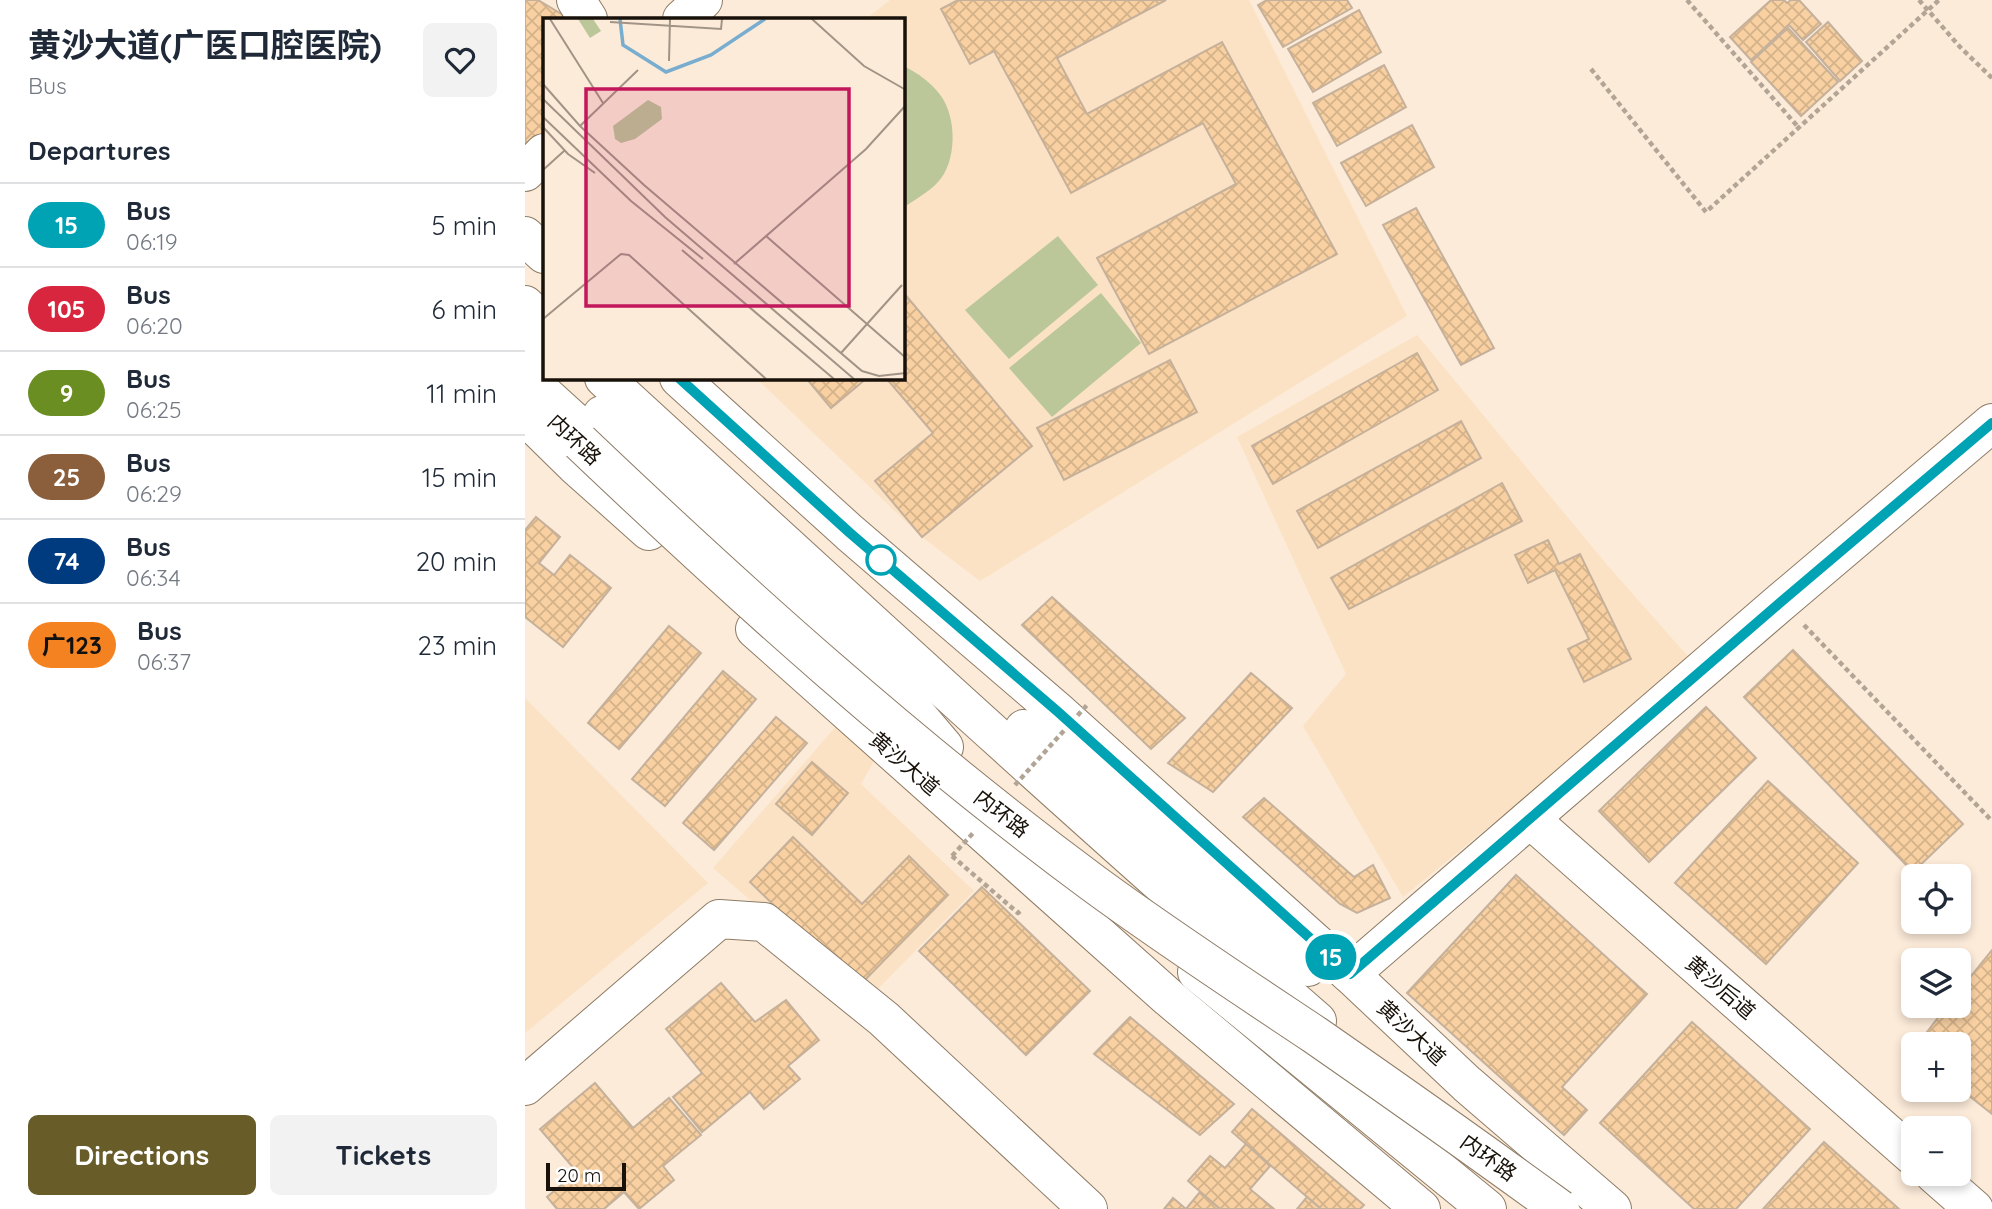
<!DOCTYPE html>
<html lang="en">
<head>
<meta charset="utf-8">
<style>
	body { margin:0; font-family:Quicksand,"Noto Sans SC",sans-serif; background:#f2f2f3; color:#1f2937; height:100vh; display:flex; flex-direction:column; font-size:26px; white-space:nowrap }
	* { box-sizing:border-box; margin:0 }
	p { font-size:23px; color:#747a83 }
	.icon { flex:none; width:38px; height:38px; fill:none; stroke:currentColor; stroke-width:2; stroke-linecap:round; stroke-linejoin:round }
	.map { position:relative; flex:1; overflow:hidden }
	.sheet { display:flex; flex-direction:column; background:#fff; width:525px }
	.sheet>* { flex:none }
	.badge { padding:0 14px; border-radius:23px; font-size:24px; line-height:46px }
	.buttons { position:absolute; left:1376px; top:864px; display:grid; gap:14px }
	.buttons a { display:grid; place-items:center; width:70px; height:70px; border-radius:10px; background:#fff; box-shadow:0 4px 10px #0003; font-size:35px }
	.scale { position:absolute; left:21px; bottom:18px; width:80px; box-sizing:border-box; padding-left:7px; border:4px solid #181109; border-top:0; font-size:19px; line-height:24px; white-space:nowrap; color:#181109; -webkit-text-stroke:5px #fff; paint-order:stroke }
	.map>.badge { position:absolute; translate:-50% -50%; box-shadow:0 0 0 4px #fff }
	h2 { padding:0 28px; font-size:26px; line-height:63px }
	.round { display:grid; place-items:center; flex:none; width:74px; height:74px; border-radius:10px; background:#f2f2f3 }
	.headline { display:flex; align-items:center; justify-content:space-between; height:119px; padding:0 28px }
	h1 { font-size:33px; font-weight:700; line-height:52px }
	.action { display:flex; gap:14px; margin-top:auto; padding:14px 28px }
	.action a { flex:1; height:80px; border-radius:10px; background:#685c28; color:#fff; font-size:28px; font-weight:700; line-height:80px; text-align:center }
	.action a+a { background:#f2f2f3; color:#1f2937 }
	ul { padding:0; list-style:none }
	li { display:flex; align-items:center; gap:21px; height:84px; padding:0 28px; border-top:2px solid #e0e1e3 }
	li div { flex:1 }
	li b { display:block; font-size:26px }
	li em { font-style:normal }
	li .badge { min-width:77px; font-weight:700; text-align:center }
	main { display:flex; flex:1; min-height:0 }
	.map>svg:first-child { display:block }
</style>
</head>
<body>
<main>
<section class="sheet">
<div class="headline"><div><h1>黄沙大道(广医口腔医院)</h1><p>Bus</p></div><a class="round"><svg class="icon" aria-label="heart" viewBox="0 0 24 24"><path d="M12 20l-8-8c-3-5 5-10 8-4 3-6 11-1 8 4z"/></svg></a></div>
<h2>Departures</h2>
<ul>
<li><span class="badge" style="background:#00a3b4;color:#fff">15</span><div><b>Bus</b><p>06:19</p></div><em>5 min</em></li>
<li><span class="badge" style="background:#d7263d;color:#fff">105</span><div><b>Bus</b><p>06:20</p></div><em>6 min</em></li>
<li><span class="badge" style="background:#6b8e23;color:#fff">9</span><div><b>Bus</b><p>06:25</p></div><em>11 min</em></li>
<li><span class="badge" style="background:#8b5e3c;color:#fff">25</span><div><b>Bus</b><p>06:29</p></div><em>15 min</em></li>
<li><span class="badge" style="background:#003b80;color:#fff">74</span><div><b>Bus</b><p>06:34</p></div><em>20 min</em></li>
<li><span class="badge" style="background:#f58220;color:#111">广123</span><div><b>Bus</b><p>06:37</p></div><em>23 min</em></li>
</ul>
<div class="action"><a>Directions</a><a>Tickets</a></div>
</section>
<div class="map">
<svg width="1467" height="1209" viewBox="0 0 1467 1209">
	<defs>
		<pattern id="building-cross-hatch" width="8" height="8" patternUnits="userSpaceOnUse" patternTransform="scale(1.75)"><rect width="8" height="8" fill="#f8d0a2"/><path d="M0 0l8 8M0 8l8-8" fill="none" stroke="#d4b28a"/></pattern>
	</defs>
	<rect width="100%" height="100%" fill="#fcebd9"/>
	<g fill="#fbe2c4">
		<path d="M365,0H724L882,316L455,581L397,537L231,378H378V19H341Z"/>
		<path d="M892,335L1083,566L1167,661L878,897L778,726L821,674L712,437Z"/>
		<path d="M0,698L183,883L0,1033Z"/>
		<path d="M313,724L349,761L336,784L449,891L342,1000L188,868Z"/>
	</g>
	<g fill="#bbc799">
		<path d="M378,66C392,72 407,83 416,96C432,118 432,162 413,182C404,192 389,200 378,208Z"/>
		<path d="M533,236L573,285L484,359L440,310Z"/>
		<path d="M576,293L616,343L527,417L484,368Z"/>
	</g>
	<g fill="url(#building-cross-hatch)" stroke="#c5b19b" stroke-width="2">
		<path d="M0,0H13L38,15L41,19H19V135L0,155Z"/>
		<path d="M433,0H641L532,58L562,114L697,42L812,254L624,354L572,258L711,184L678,123L546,193L469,51L445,64L416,9Z"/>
		<path d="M742,0H822L827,8L758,47L733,5Z"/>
		<path d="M1246,0H1259L1262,3L1266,0H1274L1296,24L1278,40L1264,25L1226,60L1205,37Z"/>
		<path d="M834,10L856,52L788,92L763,49Z"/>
		<path d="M1303,22L1337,61L1315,81L1281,42Z"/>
		<path d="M1263,28L1313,82L1276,116L1226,62Z"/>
		<path d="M859,65L881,107L812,146L788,103Z"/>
		<path d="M887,125L909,167L841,206L816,163Z"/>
		<path d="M891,208L969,348L936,365L858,225Z"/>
		<path d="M378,292L507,446L397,537L350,481L408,433L361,378H378Z"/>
		<path d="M892,353L913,390L748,484L727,446Z"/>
		<path d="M645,360L672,412L539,480L512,428Z"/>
		<path d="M281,378H342L306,408Z"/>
		<path d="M936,421L956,458L793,548L772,511Z"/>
		<path d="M977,483L997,521L824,609L806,578Z"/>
		<path d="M11,517L35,537L14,563L29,575L45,555L86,588L38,647L0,617V530Z"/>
		<path d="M1023,540L1034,564L1055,554L1106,659L1059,682L1043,649L1064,639L1030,570L1003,583L990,555Z"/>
		<path d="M527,597L660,718L626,749L497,625Z"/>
		<path d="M144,626L176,653L94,749L63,723Z"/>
		<path d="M1268,650L1438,824L1388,872L1219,697Z"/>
		<path d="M198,671L231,699L140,806L107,779Z"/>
		<path d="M726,673L767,708L688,792L643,763Z"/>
		<path d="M1181,707L1231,758L1124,862L1074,811Z"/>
		<path d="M251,717L282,743L189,850L158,823Z"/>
		<path d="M287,762L323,793L287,835L251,804Z"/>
		<path d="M1243,781L1333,863L1241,964L1150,883Z"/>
		<path d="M739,798L829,877L848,865L865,898L832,913L815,904L718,817Z"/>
		<path d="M268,837L337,904L384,856L423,895L333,987L225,882Z"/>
		<path d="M991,875L1122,994L1037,1087L1062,1110L1039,1135L882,993Z"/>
		<path d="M457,887L565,991L501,1055L394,951Z"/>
		<path d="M1467,950V1114L1433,1087V1045H1392L1422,1006H1433V992Z"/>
		<path d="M196,983L230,1022L261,1000L294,1040L263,1066L275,1079L239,1109L225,1092L177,1132L148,1097L177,1073L141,1029Z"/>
		<path d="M605,1017L709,1104L675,1135L569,1054Z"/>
		<path d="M1167,1022L1285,1129L1211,1209H1169L1075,1123Z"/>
		<path d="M70,1083L108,1128L144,1098L176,1135L138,1166L149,1180L114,1209L99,1192L79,1209H32L22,1197L52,1172L15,1129Z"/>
		<path d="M727,1109L839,1205L835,1209H796L707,1132Z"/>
		<path d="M1299,1142L1374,1209H1238Z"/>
		<path d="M721,1144L745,1166L725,1189L749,1209H695L663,1181L685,1156L700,1168Z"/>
		<path d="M675,1192L695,1209H639L648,1198L661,1209Z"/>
		<path d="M782,1197L796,1209H772Z"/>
	</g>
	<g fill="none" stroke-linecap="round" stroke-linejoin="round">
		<defs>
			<g id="minor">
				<path d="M51,0L63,19"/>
				<path d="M157,19L178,0"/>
				<path d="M0,172L19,153"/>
				<path d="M1005,819L1388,1156"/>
				<path d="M825,974L1257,601L1467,423"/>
				<path d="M0,1086L194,919L239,922L359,1019L563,1209"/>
				<path d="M1409,1174L1449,1209"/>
			</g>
			<g id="highway">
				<path d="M0,236L19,254"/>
				<path d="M0,305L19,323"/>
				<path d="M0,342L19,360"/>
				<path d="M0,377L89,458"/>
				<path d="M79,378C315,594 550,811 792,1021"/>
				<path d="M154,378L325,533L532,711L825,974L942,1084L1087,1209"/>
				<path d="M77,415L364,682L419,747"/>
				<path d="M0,416L50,465L124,531"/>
				<path d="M230,629L644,998L896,1209"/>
				<path d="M499,729C595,807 686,891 783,967"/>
				<path d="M672,972L962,1209"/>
			</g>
		</defs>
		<use href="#minor" stroke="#8e7c66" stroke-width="40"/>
		<use href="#highway" stroke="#8e7c66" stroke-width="40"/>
		<g stroke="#b3a596" stroke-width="4.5" stroke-dasharray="5 3.5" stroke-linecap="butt">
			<path d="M1162,0L1274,128"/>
			<path d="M1394,0L1435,47L1467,78"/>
			<path d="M1066,69L1181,212L1414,0"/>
			<path d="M1279,625L1467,821"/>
			<path d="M427,856L493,913L498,909"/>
		</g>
		<use href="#minor" stroke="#fff" stroke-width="38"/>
		<use href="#highway" stroke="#fff" stroke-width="38"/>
		<defs>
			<path id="highway-bridge" d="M55,442C219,598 386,748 568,883C640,936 715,985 790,1035C872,1092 954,1150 1035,1209"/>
		</defs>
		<use href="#highway-bridge" stroke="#8e7c66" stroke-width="40" stroke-linecap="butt"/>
		<g stroke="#b3a596" stroke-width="4.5" stroke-dasharray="5 3.5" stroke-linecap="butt">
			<path d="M490,785L562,705"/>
			<path d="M427,856L450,831"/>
		</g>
		<use href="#highway-bridge" stroke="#fff" stroke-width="38"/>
	</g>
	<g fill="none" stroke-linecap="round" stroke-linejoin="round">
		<defs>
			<path id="line" d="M154,378L325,533L532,711L825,974L1257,601L1467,423"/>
		</defs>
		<use href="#line" stroke="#fff" stroke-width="16"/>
		<use href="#line" stroke="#00a3b4" stroke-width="10"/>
	</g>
	<circle fill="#fff" stroke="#00a3b4" stroke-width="3.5" cx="356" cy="560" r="14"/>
	<g text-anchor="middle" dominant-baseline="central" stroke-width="5" stroke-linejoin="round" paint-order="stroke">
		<g font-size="21" fill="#181109" stroke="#fff">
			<text transform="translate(50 439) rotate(43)">内环路</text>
			<text transform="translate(380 763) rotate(41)">黄沙大道</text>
			<text transform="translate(477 813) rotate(38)">内环路</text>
			<text transform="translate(1196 987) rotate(41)">黄沙后道</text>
			<text transform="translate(887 1032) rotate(43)">黄沙大道</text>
			<text transform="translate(964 1157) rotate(36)">内环路</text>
		</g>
	</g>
	<g transform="translate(18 18)">
		<rect width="362" height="362" fill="#fcebd9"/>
		<path d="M35,1H50L58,13L47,20ZM105,82L118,89L119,101L92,121L78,125L72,121L70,108Z" fill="#bbc799"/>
		<path fill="none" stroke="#78adcf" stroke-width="3.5" d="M77,1L80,27L123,54L168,37L222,1"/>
		<path fill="none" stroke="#a19486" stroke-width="2" d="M7,1L60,85M269,1L321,48L363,72M67,4L178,11L179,1M126,43L127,1M0,66L37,108L101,167L319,353L336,358L363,355M0,81L122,199L311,361M0,99L88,183L160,241M37,108L95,52M0,109L25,136L52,155M0,152L21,133M223,218L363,340M139,232L291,361M191,246L323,131L363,87M0,301L78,236L86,237L223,361M298,335L359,267"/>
		<path fill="#c2185b" fill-opacity="0.15" stroke="#c2185b" stroke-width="3.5" d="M43,71H306V288H43Z"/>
		<rect width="362" height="362" fill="none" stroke="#181109" stroke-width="3.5"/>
	</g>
</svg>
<div class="buttons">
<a><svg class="icon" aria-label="locate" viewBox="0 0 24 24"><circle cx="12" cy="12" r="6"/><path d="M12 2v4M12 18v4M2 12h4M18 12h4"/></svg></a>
<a><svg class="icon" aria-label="layers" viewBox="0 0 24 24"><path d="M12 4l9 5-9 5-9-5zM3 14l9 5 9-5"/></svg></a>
<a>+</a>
<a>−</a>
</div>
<div class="scale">20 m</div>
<b class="badge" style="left:806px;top:957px;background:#00a3b4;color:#fff">15</b>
</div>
</main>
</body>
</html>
